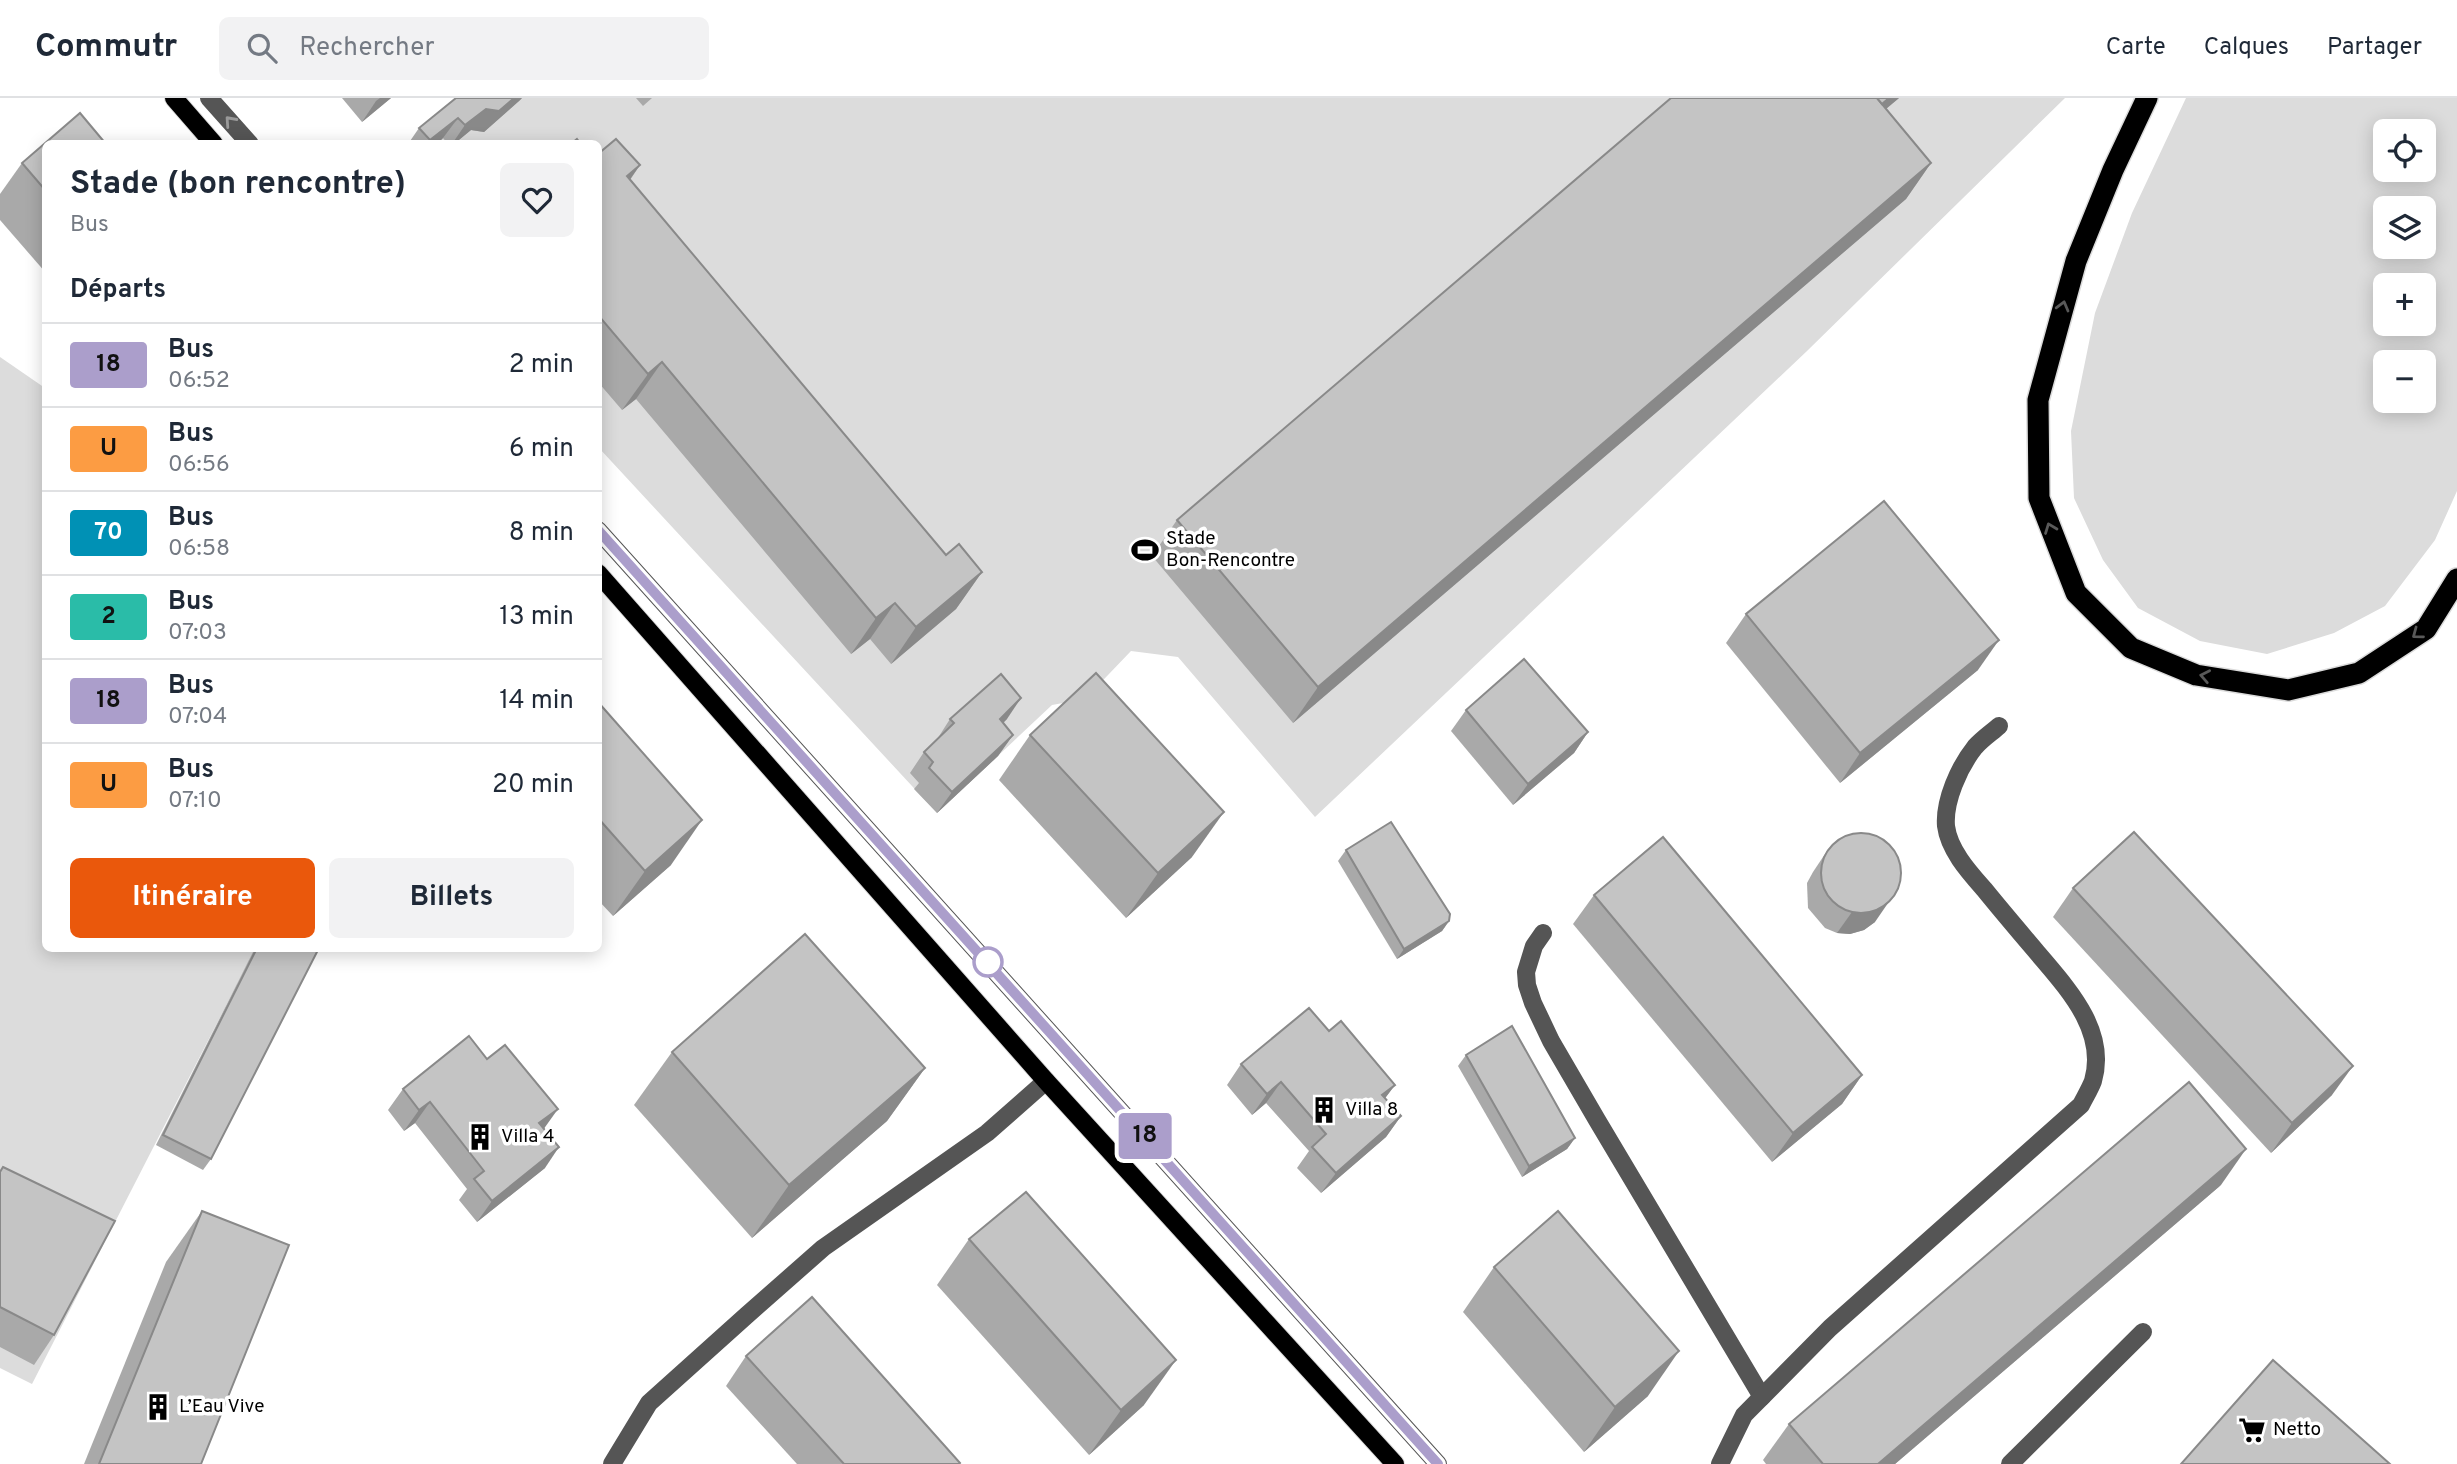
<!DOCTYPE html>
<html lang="fr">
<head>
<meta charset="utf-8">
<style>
	body { margin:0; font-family:Overpass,sans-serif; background:#f2f2f3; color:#1f2937; height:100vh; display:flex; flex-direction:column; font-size:26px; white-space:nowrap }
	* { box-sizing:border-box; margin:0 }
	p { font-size:23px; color:#747a83 }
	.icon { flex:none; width:38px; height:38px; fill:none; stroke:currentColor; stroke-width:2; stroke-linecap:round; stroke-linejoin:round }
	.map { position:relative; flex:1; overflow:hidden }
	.side { position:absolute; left:42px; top:42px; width:560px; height:812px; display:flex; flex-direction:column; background:#fff; border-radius:10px; box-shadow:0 4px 18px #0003 }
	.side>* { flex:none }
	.badge { padding:0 14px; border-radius:5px; font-size:24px; line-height:46px }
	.fabs { position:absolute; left:2373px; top:21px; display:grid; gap:14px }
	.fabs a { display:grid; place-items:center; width:63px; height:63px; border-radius:10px; background:#fff; box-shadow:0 4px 18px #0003; font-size:35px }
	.map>.badge { position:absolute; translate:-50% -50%; box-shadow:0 0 0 4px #fff }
	h2 { padding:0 28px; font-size:26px; line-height:63px }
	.round { display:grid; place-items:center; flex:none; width:74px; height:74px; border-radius:10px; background:#f2f2f3 }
	.headline { display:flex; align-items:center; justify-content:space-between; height:119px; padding:0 28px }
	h1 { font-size:33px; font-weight:700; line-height:52px }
	.action { display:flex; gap:14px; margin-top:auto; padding:14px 28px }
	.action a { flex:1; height:80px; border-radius:10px; background:#ea580c; color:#fff; font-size:28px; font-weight:700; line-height:80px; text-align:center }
	.action a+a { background:#f2f2f3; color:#1f2937 }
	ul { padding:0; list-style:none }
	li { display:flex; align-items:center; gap:21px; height:84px; padding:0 28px; border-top:2px solid #e0e1e3 }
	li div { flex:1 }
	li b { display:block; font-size:26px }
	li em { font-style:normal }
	li .badge { min-width:77px; font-weight:700; text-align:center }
	header { display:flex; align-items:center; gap:42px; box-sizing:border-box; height:98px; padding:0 35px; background:#fff; border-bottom:2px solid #e0e1e3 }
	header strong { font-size:33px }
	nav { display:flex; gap:38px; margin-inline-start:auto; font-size:24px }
	.search { width:490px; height:63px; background:#f2f2f3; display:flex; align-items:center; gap:18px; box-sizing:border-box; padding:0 24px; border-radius:10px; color:#747a83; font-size:26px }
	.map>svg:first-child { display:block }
</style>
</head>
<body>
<header>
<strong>Commutr</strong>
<div class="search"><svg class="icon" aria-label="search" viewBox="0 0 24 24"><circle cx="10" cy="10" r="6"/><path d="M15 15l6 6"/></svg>Rechercher</div>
<nav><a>Carte</a><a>Calques</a><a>Partager</a></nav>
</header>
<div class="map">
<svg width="2457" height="1366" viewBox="0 0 2457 1366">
	<rect width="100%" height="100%" fill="#fff"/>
	<g fill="#dcdcdc" fill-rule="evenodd">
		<path d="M468,0H2065L1807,253L1315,719L1178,559L1131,553L1085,601L1052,607L937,715L599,350L598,46H411Z"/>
		<path d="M2186,0H2457V393L2435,442L2385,508L2334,535L2267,556L2200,543L2138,510L2103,462L2074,400L2071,333L2095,215L2132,115ZM2385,33H2424V72H2385ZM2385,110H2424V149H2385ZM2424,187V226H2385V187ZM2385,264H2424V303H2385Z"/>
		<path d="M0,259L45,290L46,850L255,851L32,1286L0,1270Z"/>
	</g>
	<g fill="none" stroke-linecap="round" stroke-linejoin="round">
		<defs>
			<g id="major">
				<path d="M174,0L214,46"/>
				<path d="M598,475L1046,983L1395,1366"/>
			</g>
			<path id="highway" d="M2147,0L2113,72L2076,163L2038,302L2039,400L2076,495L2131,550L2196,577L2288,592L2359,575L2426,531L2457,481"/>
		</defs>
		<use href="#major" stroke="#dbdbdb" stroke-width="20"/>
		<use href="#highway" stroke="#dbdbdb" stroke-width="24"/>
		<g stroke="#555" stroke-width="18">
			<path d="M209,0L250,46"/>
			<path d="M598,432L1438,1366"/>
			<path d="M1543,835L1534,848L1526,874L1527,887L1533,905L1551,943L1597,1022L1762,1299"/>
			<path d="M612,1366L649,1305L747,1217L823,1150L987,1035L1046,983"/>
			<path d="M1720,1366L1744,1317L1830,1230L2081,1007C2085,999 2090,991 2093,983C2108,931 2065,888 2035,852C2018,832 2001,812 1984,791C1969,774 1949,752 1946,728C1944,703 1959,669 1975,649C1982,641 1991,635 1999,628"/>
			<path d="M2010,1366L2143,1234"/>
		</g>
		<use href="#major" stroke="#000" stroke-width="18"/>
		<use href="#highway" stroke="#000" stroke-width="21"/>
	</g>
	<g fill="#a9a9a9">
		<path d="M342,0H391L362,24Z"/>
		<path d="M456,0H522L519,3L484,34L471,32L454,46H448L443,40L437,46H408L419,30Z"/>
		<path d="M636,0H652L643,8Z"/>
		<path d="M1671,0H1899L1886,11L1931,65L1906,101L1293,625L1152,458L1177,422Z"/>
		<path d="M46,46V175L0,122V96L22,65Z"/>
		<path d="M598,56L640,67L630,82L946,457L982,474L956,511L891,566L870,541L851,556L636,301L622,312L598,284Z"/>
		<path d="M1746,516L1978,572L1840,685L1726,545Z"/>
		<path d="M598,604L671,767L613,818L598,802Z"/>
		<path d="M1466,612L1588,634L1574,655L1513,707L1451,633Z"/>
		<path d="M950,621H1007L1003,625L1013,637L998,658L937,715L914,691L919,685L910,675L924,654L936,643Z"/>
		<path d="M1030,637L1192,759L1126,820L999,682Z"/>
		<path d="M1346,752L1449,823L1442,833L1397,861L1338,763Z"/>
		<path d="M1827,753L1875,824L1864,832L1850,836L1837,835L1825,830L1808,810L1807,785L1813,774Z"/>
		<path d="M2073,790L2332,997L2271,1055L2053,819Z"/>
		<path d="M1594,797L1862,977L1842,1006L1772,1064L1573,826Z"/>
		<path d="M255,850H319L211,1061L203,1072L156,1047Z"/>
		<path d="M1329,933L1395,987L1385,1000L1401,1018L1386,1039L1321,1095L1297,1070L1309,1053L1266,1005L1252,1017L1227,987L1241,966Z"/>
		<path d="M672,954L925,970L887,1023L752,1140L634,1007Z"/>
		<path d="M1466,957L1575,1040L1567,1051L1522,1079L1458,968Z"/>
		<path d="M403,991L544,1030L545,1070L477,1124L459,1102L467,1091L415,1025L404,1033L388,1012Z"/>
		<path d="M3,1069L54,1237L34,1267L0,1249V1073Z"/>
		<path d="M2221,1087L1895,1366H1766L1763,1362L1789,1326Z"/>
		<path d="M202,1113L201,1366H84L166,1164Z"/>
		<path d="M969,1141L1144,1307L1089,1357L937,1187Z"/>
		<path d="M1494,1169L1648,1298L1584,1354L1463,1214Z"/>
		<path d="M746,1258L959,1366H797L726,1288Z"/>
	</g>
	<g fill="#898989">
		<path d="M380,0H391L362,24L376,3Z"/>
		<path d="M514,0H522L519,3L484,34L471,32L454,46H452L465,27L486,11Z"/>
		<path d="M1889,0H1899L1856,36L1871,15Z"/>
		<path d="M458,20L443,40L437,46H427L430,42Z"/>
		<path d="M1931,65L1906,101L1293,625L1318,589Z"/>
		<path d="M640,67L619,97L627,78Z"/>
		<path d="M662,264L636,301L622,312L648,276Z"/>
		<path d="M982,474L956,511L891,566L916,529Z"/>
		<path d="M895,505L870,541L851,556L876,520Z"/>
		<path d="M1999,542L1978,572L1840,685L1860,655Z"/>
		<path d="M1021,600L1007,621L986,642L1000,621Z"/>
		<path d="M1588,634L1574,655L1513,707L1528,686Z"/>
		<path d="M1013,637L998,658L937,715L952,694Z"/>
		<path d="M1224,714L1192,759L1126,820L1158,775Z"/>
		<path d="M702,722L671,767L613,818L645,773Z"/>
		<path d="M1897,792L1875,824L1864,832L1850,836L1837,835L1852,814Z"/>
		<path d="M1449,823L1442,833L1397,861L1404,851Z"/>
		<path d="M2353,968L2332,997L2271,1055L2292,1025Z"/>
		<path d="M925,970L887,1023L752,1140L789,1087Z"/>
		<path d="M1862,977L1842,1006L1772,1064L1793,1035Z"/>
		<path d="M1281,984L1266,1005L1252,1017L1267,996Z"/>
		<path d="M1395,987L1380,1007L1382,997Z"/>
		<path d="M430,1004L415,1025L404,1033L419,1012Z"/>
		<path d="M558,1011L543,1032L539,1025Z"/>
		<path d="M1401,1018L1386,1039L1321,1095L1336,1075Z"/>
		<path d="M1575,1040L1567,1051L1522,1079L1529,1068Z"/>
		<path d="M559,1049L545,1070L477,1124L492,1103Z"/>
		<path d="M2246,1051L2221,1087L1895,1366H1878Z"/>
		<path d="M1679,1253L1648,1298L1584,1354L1615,1309Z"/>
		<path d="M1176,1262L1144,1307L1089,1357L1121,1312Z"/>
	</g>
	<g fill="#c4c4c4" stroke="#898989" stroke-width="2">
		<path d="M456,0H514L499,13L486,11L465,27L458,20L430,42L419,30Z"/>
		<path d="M1671,0H1877L1931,65L1318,589L1177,422Z"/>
		<path d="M1877,0H1889L1882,6Z"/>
		<path d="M80,15L106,46H46V93L22,65Z"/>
		<path d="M577,41L581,46H571Z"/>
		<path d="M616,41L640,67L627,78L946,457L959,446L982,474L916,529L895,505L876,520L662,264L648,276L598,217V56Z"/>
		<path d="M1884,403L1999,542L1860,655L1746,516Z"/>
		<path d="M1524,561L1588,634L1528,686L1466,612Z"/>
		<path d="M1096,575L1224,714L1158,775L1030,637Z"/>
		<path d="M1001,576L1021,600L1000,621L1013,637L952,694L929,670L933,664L924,654L954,625L950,621Z"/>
		<path d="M598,604L702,722L645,773L598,720Z"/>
		<path d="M1391,724L1450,816L1449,823L1404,851L1346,752Z"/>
		<path d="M2134,734L2353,968L2292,1025L2073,790Z"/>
		<circle cx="1861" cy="775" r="40"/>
		<path d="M1663,739L1862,977L1793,1035L1594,797Z"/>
		<path d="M805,836L925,970L789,1087L672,954Z"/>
		<path d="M257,850H319L211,1061L163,1037Z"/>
		<path d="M1309,910L1329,933L1341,923L1395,987L1382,997L1401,1018L1336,1075L1312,1049L1326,1036L1281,984L1267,996L1241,966Z"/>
		<path d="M1512,928L1575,1040L1529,1068L1466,957Z"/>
		<path d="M469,938L487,961L505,947L558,1011L539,1025L559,1049L492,1103L474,1081L484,1073L430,1004L419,1012L403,991Z"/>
		<path d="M2189,984L2246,1051L1878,1366H1823L1789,1326Z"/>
		<path d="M3,1069L115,1123L54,1237L0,1209V1074Z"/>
		<path d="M1026,1094L1176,1262L1121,1312L969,1141Z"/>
		<path d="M202,1113L289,1147L201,1366H99Z"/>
		<path d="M1558,1113L1679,1253L1615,1309L1494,1169Z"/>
		<path d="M812,1199L960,1365L959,1366H844L746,1258Z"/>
		<path d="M2273,1262L2390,1366H2181Z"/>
	</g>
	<defs><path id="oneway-chevron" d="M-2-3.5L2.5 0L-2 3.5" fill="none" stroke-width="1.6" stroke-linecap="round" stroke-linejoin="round" transform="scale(1.75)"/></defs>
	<use stroke="#999" href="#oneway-chevron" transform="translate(230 23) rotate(-132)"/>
	<g stroke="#595959">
		<use href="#oneway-chevron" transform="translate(2063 208) rotate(-75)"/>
		<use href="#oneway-chevron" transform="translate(2050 430) rotate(-111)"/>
		<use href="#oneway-chevron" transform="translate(2417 536) rotate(143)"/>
		<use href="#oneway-chevron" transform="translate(2205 578) rotate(-169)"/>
	</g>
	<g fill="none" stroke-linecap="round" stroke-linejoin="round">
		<defs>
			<path id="line" d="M598,432L1438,1366"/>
		</defs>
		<use href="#line" stroke="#fff" stroke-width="16"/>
		<use href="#line" stroke="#ab9ecb" stroke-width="10"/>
	</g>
	<defs>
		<symbol id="stadium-bare" viewBox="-9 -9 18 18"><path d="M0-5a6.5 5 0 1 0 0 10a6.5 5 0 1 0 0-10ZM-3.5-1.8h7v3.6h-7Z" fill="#000" stroke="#fff" stroke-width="2.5" paint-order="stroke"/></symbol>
		<symbol id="building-bare" viewBox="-9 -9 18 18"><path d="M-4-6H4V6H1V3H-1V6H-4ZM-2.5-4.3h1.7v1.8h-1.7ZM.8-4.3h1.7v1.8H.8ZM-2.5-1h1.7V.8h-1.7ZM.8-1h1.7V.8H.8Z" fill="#000" stroke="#fff" stroke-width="2.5" paint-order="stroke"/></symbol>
		<symbol id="supermarket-bare" viewBox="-9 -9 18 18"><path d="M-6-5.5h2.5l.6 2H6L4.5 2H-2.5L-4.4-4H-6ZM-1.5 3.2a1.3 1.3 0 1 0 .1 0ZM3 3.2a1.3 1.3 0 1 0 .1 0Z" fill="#000" stroke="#fff" stroke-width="2.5" paint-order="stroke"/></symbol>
	</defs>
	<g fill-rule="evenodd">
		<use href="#stadium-bare" x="1126" y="433" width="38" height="38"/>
		<use href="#building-bare" x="1305" y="993" width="38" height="38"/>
		<use href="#building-bare" x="461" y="1020" width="38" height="38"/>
		<use href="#building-bare" x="139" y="1290" width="38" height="38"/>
		<use href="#supermarket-bare" x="2233" y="1313" width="38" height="38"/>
	</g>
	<circle fill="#fff" stroke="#ab9ecb" stroke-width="3.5" cx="988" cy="864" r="14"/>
	<g text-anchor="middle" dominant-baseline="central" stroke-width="7" stroke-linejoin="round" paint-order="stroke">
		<g font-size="19" fill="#000" stroke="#fff" text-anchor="start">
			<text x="1166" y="441">Stade<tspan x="1166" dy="22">Bon-Rencontre</tspan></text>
			<text x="1345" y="1012">Villa 8</text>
			<text x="501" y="1039">Villa 4</text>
			<text x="179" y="1309">L’Eau Vive</text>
			<text x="2273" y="1332">Netto</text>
		</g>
	</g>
</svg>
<div class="fabs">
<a><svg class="icon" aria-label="locate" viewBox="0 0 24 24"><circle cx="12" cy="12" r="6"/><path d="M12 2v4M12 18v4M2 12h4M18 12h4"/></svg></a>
<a><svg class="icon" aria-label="layers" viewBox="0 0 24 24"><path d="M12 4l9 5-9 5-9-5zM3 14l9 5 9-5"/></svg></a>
<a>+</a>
<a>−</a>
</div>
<b class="badge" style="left:1145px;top:1038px;background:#ab9ecb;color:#111">18</b>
<section class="side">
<div class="headline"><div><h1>Stade (bon rencontre)</h1><p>Bus</p></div><a class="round"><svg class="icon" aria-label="heart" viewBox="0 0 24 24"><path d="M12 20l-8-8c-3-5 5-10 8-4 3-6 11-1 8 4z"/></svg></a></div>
<h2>Départs</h2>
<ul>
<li><span class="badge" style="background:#ab9ecb;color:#111">18</span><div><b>Bus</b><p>06:52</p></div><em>2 min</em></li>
<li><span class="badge" style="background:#fc9c43;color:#111">U</span><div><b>Bus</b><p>06:56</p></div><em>6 min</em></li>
<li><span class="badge" style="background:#0091b5;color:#fff">70</span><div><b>Bus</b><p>06:58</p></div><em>8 min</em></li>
<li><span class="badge" style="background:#2abca8;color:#111">2</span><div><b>Bus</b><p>07:03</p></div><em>13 min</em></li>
<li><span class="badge" style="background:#ab9ecb;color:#111">18</span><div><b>Bus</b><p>07:04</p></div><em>14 min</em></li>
<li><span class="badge" style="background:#fc9c43;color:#111">U</span><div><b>Bus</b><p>07:10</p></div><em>20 min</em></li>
</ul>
<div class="action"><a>Itinéraire</a><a>Billets</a></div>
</section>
</div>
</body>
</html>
